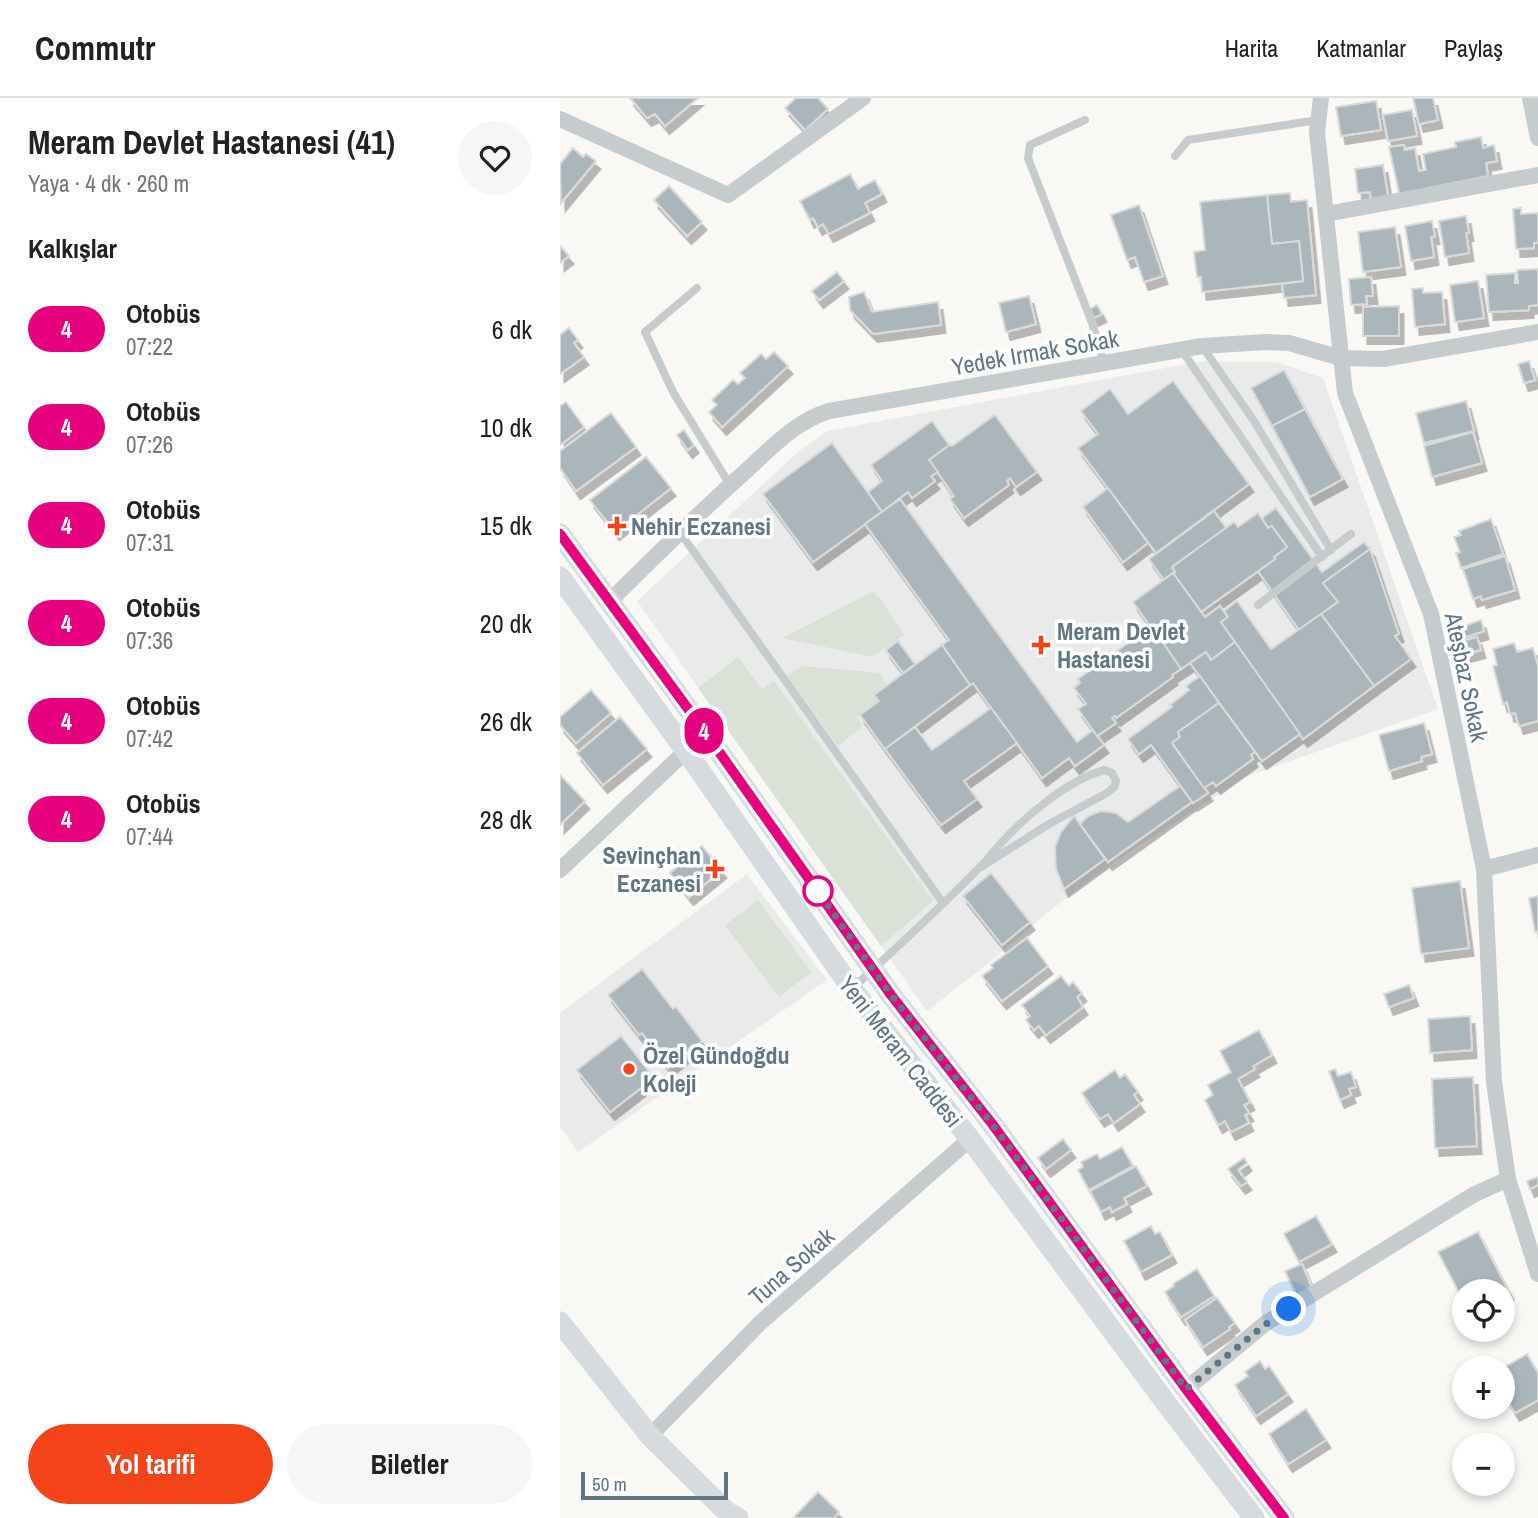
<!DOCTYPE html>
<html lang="tr">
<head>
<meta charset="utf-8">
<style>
	body { margin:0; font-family:"Archivo Narrow",sans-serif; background:#f6f6f6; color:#222; height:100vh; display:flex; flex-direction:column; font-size:26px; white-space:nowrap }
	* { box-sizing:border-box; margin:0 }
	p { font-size:23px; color:#767676 }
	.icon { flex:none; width:38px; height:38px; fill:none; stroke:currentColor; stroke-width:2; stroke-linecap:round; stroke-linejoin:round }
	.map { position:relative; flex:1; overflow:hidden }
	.panel { display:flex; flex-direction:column; background:#fff; width:560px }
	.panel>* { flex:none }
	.badge { padding:0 14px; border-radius:23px; font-size:24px; line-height:46px }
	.fabs { position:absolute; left:892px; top:1181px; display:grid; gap:14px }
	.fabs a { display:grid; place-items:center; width:63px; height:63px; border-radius:50%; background:#fff; box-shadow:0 4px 10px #0003; font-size:35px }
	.scale { position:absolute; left:21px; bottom:18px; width:147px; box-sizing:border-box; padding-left:7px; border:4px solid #607684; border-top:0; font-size:19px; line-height:24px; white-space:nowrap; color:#607684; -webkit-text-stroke:5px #fff; paint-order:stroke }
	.you { position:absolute; width:35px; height:35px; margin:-18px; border:5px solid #fff; border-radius:50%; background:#1a73e8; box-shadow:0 0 0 10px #1a73e833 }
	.map>.badge { position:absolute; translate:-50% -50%; box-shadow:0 0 0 4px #fff }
	h2 { padding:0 28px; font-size:26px; line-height:63px }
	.round { display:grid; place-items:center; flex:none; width:74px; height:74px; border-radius:37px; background:#f6f6f6 }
	.overview { display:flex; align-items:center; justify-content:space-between; height:119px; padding:0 28px }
	h1 { font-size:33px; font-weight:700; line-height:52px }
	.cta { display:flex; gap:14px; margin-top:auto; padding:14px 28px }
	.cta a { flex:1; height:80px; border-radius:42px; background:#f44319; color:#fff; font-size:28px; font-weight:700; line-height:80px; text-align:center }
	.cta a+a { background:#f6f6f6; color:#222 }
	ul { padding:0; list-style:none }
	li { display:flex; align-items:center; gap:21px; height:98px; padding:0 28px }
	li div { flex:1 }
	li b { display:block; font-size:26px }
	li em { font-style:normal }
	li .badge { min-width:77px; font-weight:700; text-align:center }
	header { display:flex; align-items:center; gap:42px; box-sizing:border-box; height:98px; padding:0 35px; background:#fff; border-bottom:2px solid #e0e0e0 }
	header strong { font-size:33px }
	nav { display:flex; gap:38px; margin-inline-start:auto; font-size:24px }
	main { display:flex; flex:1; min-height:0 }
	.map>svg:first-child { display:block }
</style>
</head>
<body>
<header>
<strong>Commutr</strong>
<nav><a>Harita</a><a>Katmanlar</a><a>Paylaş</a></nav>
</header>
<main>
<section class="panel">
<div class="overview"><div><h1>Meram Devlet Hastanesi (41)</h1><p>Yaya · 4 dk · 260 m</p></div><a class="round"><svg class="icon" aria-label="heart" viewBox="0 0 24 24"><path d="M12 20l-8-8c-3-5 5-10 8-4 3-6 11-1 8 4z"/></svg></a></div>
<h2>Kalkışlar</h2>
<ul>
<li><span class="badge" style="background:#e6007e;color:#fff">4</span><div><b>Otobüs</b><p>07:22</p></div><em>6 dk</em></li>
<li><span class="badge" style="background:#e6007e;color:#fff">4</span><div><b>Otobüs</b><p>07:26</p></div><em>10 dk</em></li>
<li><span class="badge" style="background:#e6007e;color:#fff">4</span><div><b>Otobüs</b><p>07:31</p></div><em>15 dk</em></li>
<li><span class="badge" style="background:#e6007e;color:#fff">4</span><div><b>Otobüs</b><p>07:36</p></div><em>20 dk</em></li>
<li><span class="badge" style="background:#e6007e;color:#fff">4</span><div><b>Otobüs</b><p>07:42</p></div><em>26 dk</em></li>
<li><span class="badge" style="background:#e6007e;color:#fff">4</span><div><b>Otobüs</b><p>07:44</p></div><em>28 dk</em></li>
</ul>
<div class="cta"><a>Yol tarifi</a><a>Biletler</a></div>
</section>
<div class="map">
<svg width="978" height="1420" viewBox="0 0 978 1420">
	<defs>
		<filter id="shadow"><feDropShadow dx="4.5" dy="8" stdDeviation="0" flood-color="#0004"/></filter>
	</defs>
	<rect width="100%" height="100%" fill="#f9f8f5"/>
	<g fill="#e9eae9">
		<path d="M643,263L716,264L763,280L878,611L685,679L554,764L488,814L436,859L367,913L77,503L240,352L267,333Z"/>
		<path d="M187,776L267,882L18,1054L0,1028V915Z"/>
	</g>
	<g fill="#dae1d6">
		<path d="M312,494L319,499L344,537L312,559L223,540Z"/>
		<path d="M178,559L202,591L214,583L373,803L321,848L138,590Z"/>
		<path d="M242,568L319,575L327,587L314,596L318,603L296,619L303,628L278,648L227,578Z"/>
		<path d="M198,802L251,874L219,899L165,827Z"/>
	</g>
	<g fill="#abb6bc" stroke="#dadad8" stroke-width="2" filter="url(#shadow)">
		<path d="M70,0H138L105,28L95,16L87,20Z"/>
		<path d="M236,0H258L268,11L245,32L225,10Z"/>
		<path d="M853,0H873L878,22L859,26Z"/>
		<path d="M816,3L821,32L781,38L776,9Z"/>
		<path d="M852,12L857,38L828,43L823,17Z"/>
		<path d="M921,39L923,50L934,47L937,63L926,65L928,78L869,90L840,99L829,49L844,47L845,52L855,50L859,73L866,72L863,56L896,49L895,44Z"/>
		<path d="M13,50L23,59L26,56L36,63L1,105L0,66Z"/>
		<path d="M823,67L828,99L811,101L810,94L798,95L795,71Z"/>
		<path d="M290,76L298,91L315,82L322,96L305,105L310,115L269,136L263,126L258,129L253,120L250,122L240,103Z"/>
		<path d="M109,88L142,124L127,138L94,102Z"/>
		<path d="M730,95L731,104L747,102L756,197L724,200L722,186L743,183L739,143L712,146L707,97Z"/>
		<path d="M707,97L712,146L739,143L743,183L642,194L641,179H637L634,154L645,152L640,104Z"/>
		<path d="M579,107L603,178L584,184L575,159L567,162L551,117Z"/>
		<path d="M961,110V116L978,115V145H974V150L956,151L953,111Z"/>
		<path d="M906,118L909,135H906L909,155L885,159L879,123Z"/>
		<path d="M872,123L875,138L871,139L874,159L851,163L845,128Z"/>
		<path d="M835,129L841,169L803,174L798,134Z"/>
		<path d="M0,148L9,158L0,165Z"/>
		<path d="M978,171V207L969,208V212L929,214L926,177L955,175V185H958L957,172Z"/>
		<path d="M277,174L284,183L259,202L252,193Z"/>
		<path d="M811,179L813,198H806L807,206L791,207L789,181Z"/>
		<path d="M918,183L924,220L895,224L890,187Z"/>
		<path d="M863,190V195L882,194L885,226L855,229L852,191Z"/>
		<path d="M304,194L312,214L378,204L381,227L313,236L290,212L289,199Z"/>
		<path d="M469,198L476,226L446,234L439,205Z"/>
		<path d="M537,207L542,216L534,220L530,211Z"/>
		<path d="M839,208V238H803V209Z"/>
		<path d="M9,230L18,242L14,245L24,259L0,276V237Z"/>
		<path d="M214,254L228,268L162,329L149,314L157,307L152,302L173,282L178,286L185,280L180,275L201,256L206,261Z"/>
		<path d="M969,263L975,282L964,285L958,266Z"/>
		<path d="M724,272L745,311L712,328L691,290Z"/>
		<path d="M613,283L689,386L596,455L518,350L538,336L521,313L550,291L568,316Z"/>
		<path d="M906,303L914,333L864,345L856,315Z"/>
		<path d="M6,304L24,329L0,347V308Z"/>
		<path d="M745,311L783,381L750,399L712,328Z"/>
		<path d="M51,315L76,349L16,393L0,370V353Z"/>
		<path d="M435,317L477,374L456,389L450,380L447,383L449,387L404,420L390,401L394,398L369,362L389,347L392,348Z"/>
		<path d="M372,323L389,347L369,362L378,374L371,378L375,383L352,400L348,394L322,414L308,394L322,383L311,367Z"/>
		<path d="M124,332L134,347L128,352L117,337Z"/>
		<path d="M913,334L922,365L872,379L864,348Z"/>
		<path d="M272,345L322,414L253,464L203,396Z"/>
		<path d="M86,359L111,390L55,434L30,402Z"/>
		<path d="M548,390L588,445L563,464L523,409Z"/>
		<path d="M340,401L517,644L533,632L544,647L515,668L509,660L482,680L413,585L410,587L382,547L389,542L305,426Z"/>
		<path d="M716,410L762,474L804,444L810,451L763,485L778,504L739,532L698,473L715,461L714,459L727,449L712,428L708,430L702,420Z"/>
		<path d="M654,413L666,430L612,469L615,474L604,482L589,461Z"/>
		<path d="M698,415L708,430L712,428L727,449L714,459L715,461L641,514L613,475L615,474L612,469L674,424L678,429Z"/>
		<path d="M931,421L943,456L901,470L896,455L900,454L894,439L901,437L899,433Z"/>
		<path d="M810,451L839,536L835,538L851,561L814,588L761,516L778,504L763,485Z"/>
		<path d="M945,458L955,492L922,502L921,498L913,501L903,471Z"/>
		<path d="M613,475L645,519L660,508L668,519L661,524L675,544L651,562L646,554L621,571L573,504Z"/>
		<path d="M677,503L711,551L761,516L814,588L743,641L661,524L668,519L664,513Z"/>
		<path d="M921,522L924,533L894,543L890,533Z"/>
		<path d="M589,530L592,535L595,533L621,571L612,577L613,579L556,620L555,618L552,620L556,625L537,638L518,611L526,606L514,590L520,585L518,581Z"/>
		<path d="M917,539L921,552L899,558L895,545Z"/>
		<path d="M338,543L355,566L343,575L326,552Z"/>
		<path d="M675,544L740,636L702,663L630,565L646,554L651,562Z"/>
		<path d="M954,545L957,554L973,550L978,568V623L959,628L955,615L950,616L947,604L943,606L933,568L937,567L933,551Z"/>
		<path d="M382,547L410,587L325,651L300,617L319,603L314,597Z"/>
		<path d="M640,578L659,605L618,634L620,639L612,645L648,695L633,705L591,647L579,656L568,641L612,609L610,607L629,592L626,588Z"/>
		<path d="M31,592L51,615L16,645L0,627V619Z"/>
		<path d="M659,605L695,654L691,657L693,661L656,688L653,684L644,690L612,645L620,639L618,634Z"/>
		<path d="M431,610L457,645L404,683L417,701L381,727L325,651L355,629L372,652Z"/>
		<path d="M60,619L87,651L43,687L17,655Z"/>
		<path d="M864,625L872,656L861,659L862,663L829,673L819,637Z"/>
		<path d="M0,677L25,703L0,727Z"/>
		<path d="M620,688L632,704L548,764L520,726L528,718L541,713L556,715L568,724Z"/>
		<path d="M514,718L545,761L504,791L496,771L495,749L501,734Z"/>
		<path d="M142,748L162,772L129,799L110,775Z"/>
		<path d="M431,775L470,824L442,847L403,798Z"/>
		<path d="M900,783L909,850L861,856L852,790Z"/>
		<path d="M978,798V833L975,834L969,800Z"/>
		<path d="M467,840L488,868L442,903L422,878L433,870L431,867Z"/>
		<path d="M82,871L113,911L116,909L142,943L108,970L82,935L79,937L48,897Z"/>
		<path d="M501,878L509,888L513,884L522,895L517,899L523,909L486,937L479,928L474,932L466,922L470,918L462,907Z"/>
		<path d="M849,887L854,900L829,909L824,896Z"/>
		<path d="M910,918L912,952L870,955L868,921Z"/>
		<path d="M699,932L712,957L693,968L695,971L678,981L690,1004L684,1007L689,1015L685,1017L689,1025L671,1034L665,1023L658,1027L645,1002L653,997L648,987L671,974L660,953Z"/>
		<path d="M61,938L94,980L50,1014L17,972Z"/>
		<path d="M775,971L778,978L791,974L796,989L789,991L791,997L780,1002L769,973Z"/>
		<path d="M555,972L560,980L565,976L578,994L574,997L580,1006L554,1025L548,1016L540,1021L522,995Z"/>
		<path d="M913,979L917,1048L875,1050L872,981Z"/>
		<path d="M503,1041L511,1052L486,1071L478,1060Z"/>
		<path d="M562,1049L573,1068L529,1092L518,1072L523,1069L521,1064L537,1056L540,1061Z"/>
		<path d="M684,1060L687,1065L678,1072L687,1084L681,1088L668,1071Z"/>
		<path d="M576,1068L587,1088L564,1100L567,1106L552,1114L550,1109L541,1114L530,1093Z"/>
		<path d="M978,1079V1087L970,1091L967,1083Z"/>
		<path d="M756,1118L772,1146L739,1164L724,1136Z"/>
		<path d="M591,1128L595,1136L600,1134L612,1157L581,1174L564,1143Z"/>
		<path d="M918,1134L949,1194L943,1197V1194H905V1206L878,1154Z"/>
		<path d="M742,1166L752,1190L736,1197L725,1173Z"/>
		<path d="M637,1171L654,1198L621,1219L605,1194L614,1188L613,1186Z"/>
		<path d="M657,1200L675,1225L669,1229L670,1231L643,1249L625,1222Z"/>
		<path d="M967,1256L978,1275V1302L955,1315L943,1295V1270Z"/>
		<path d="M700,1263L705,1271L709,1268L728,1296L696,1318L675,1287L688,1278L685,1274Z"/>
		<path d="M746,1311L766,1342L728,1366L709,1336Z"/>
		<path d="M258,1394L279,1414L274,1420H233Z"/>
	</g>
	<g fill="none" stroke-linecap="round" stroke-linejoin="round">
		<g stroke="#c6cbce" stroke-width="8">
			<path d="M525,22L470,47L468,60L532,225L544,265"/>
			<path d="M615,58L628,42L758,22"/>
			<path d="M137,190L85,234L113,294L170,387"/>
			<path d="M642,248L694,323L771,452"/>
			<path d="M621,251L762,459"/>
			<path d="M119,433L383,805"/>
			<path d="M698,507L791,436"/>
			<path d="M294,889C336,850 379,811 419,770C428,762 435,751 444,742C467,717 511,680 545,672L552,675L556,683L554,689L547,695L489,726L421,769"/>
		</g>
		<g stroke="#c6cbce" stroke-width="16">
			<path d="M761,0L757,34L785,295L871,516L924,771L934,984L948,1081L978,1176"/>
			<path d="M970,0L978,40"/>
			<path d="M0,21L168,97L303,0"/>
			<path d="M766,116L978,77"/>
			<path d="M49,504C94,459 139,415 186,373C211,350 236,323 269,313L642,248L706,244L729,245L781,260L823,261L978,234"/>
			<path d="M924,771L978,757"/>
			<path d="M0,772L126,653"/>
			<path d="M626,1291L706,1225L913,1097L948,1081"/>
			<path d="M90,1338L200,1225L410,1041"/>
		</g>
		<g stroke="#d5dbdf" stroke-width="21">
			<path d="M0,436L145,634L331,897L433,1027L626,1291L724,1420"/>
			<path d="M0,479L126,653L292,891L410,1041L606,1305L694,1420"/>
			<path d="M0,1224L90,1338L168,1415L178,1420"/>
		</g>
	</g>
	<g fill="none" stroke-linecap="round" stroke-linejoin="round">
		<defs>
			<path id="line" d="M0,436L145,634L331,897L433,1027L626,1291L724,1420"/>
		</defs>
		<use href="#line" stroke="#fff" stroke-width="16"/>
		<use href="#line" stroke="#e6007e" stroke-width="10"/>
		<path stroke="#607684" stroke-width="7" stroke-dasharray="0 12.6" d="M258,793L252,785L331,897L433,1027L626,1291L706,1226L729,1211"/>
	</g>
	<g fill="#f44319" stroke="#fff" stroke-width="2.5">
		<path d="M53.5 417.5h7v7h7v7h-7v7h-7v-7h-7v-7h7z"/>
		<path d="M477.5 536.5h7v7h7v7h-7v7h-7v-7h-7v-7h7z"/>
		<path d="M151.5 760.5h7v7h7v7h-7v7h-7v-7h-7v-7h7z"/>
		<circle cx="69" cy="971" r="7"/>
	</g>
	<circle fill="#fff" stroke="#e6007e" stroke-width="3.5" cx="258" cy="793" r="14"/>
	<g text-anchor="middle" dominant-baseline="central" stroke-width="7" stroke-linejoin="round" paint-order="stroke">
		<g font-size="24" fill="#607684" stroke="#fff">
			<text transform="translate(475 254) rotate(-10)">Yedek Irmak Sokak</text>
			<text transform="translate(907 579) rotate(78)">Ateşbaz Sokak</text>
			<text transform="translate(341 953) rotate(52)">Yeni Meram Caddesi</text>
			<text transform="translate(231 1168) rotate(-41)">Tuna Sokak</text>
		</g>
		<g font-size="24" font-weight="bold" fill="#607684" stroke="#fff" text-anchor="start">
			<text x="71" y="428">Nehir Eczanesi</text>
			<text x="497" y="533">Meram Devlet<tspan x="497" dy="28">Hastanesi</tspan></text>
			<text x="141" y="757" text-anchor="end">Sevinçhan<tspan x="141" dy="28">Eczanesi</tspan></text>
			<text x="83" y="957">Özel Gündoğdu<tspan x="83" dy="28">Koleji</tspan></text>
		</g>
	</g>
</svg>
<div class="fabs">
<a><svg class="icon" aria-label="locate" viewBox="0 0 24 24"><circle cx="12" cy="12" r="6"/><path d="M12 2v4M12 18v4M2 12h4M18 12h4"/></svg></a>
<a>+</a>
<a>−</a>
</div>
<div class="scale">50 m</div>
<div class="you" style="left:729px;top:1211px"></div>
<b class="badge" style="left:144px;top:633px;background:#e6007e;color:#fff">4</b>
</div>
</main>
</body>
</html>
